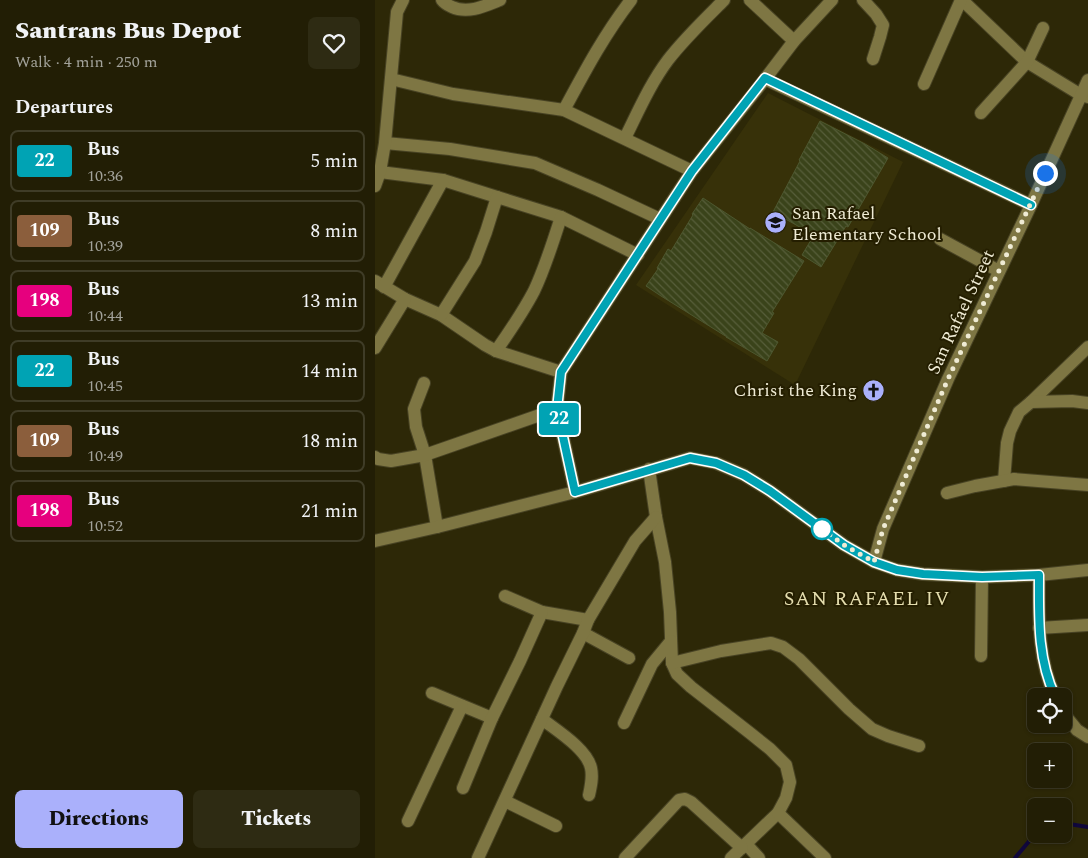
<!DOCTYPE html>
<html lang="en">
<head>
<meta charset="utf-8">
<style>
	body { margin:0; font-family:Spectral,serif; background:#2e2b13; color:#f1f3f6; height:100vh; display:flex; flex-direction:column; font-size:19px; white-space:nowrap }
	* { box-sizing:border-box; margin:0 }
	p { font-size:16px; color:#a2a29a }
	.icon { flex:none; width:28px; height:28px; fill:none; stroke:currentColor; stroke-width:2; stroke-linecap:round; stroke-linejoin:round }
	.map { position:relative; flex:1; overflow:hidden }
	.side { display:flex; flex-direction:column; background:#221e05; width:375px }
	.side>* { flex:none }
	.badge { padding:0 10px; border-radius:4px; font-size:18px; line-height:32px }
	.tools { position:absolute; left:652px; top:688px; display:grid; gap:10px }
	.tools a { display:grid; place-items:center; width:45px; height:45px; border-radius:8px; background:#221e05; box-shadow:0 1px 4px #0004,0 0 0 1px #3f3c27; font-size:25px }
	.you { position:absolute; width:25px; height:25px; margin:-12px; border:4px solid #fff; border-radius:50%; background:#1a73e8; box-shadow:0 0 0 8px #1a73e833 }
	.map>.badge { position:absolute; translate:-50% -50%; box-shadow:0 0 0 2px #fff }
	h2 { padding:0 15px; font-size:19px; line-height:45px }
	.round { display:grid; place-items:center; flex:none; width:52px; height:52px; border-radius:8px; background:#2e2b13 }
	.head { display:flex; align-items:center; justify-content:space-between; height:85px; padding:0 15px }
	h1 { font-size:24px; font-weight:800; line-height:38px }
	.cta { display:flex; gap:10px; margin-top:auto; padding:10px 15px }
	.cta a { flex:1; height:58px; border-radius:8px; background:#aab0fb; color:#111; font-size:20px; font-weight:800; line-height:58px; text-align:center }
	.cta a+a { background:#2e2b13; color:#f1f3f6 }
	ul { padding:0; list-style:none }
	li { display:flex; align-items:center; gap:15px; height:62px; margin:0 10px 8px; padding:0 5px; border:2px solid #3f3c27; border-radius:8px }
	li div { flex:1 }
	li b { display:block; font-size:19px }
	li em { font-style:normal }
	li .badge { min-width:55px; font-weight:700; text-align:center }
	main { display:flex; flex:1; min-height:0 }
	.map>svg:first-child { display:block }
</style>
</head>
<body>
<main>
<section class="side">
<div class="head"><div><h1>Santrans Bus Depot</h1><p>Walk · 4 min · 250 m</p></div><a class="round"><svg class="icon" aria-label="heart" viewBox="0 0 24 24"><path d="M12 20l-8-8c-3-5 5-10 8-4 3-6 11-1 8 4z"/></svg></a></div>
<h2>Departures</h2>
<ul>
<li><span class="badge" style="background:#00a3b4;color:#fff">22</span><div><b>Bus</b><p>10:36</p></div><em>5 min</em></li>
<li><span class="badge" style="background:#8b5e3c;color:#fff">109</span><div><b>Bus</b><p>10:39</p></div><em>8 min</em></li>
<li><span class="badge" style="background:#e6007e;color:#fff">198</span><div><b>Bus</b><p>10:44</p></div><em>13 min</em></li>
<li><span class="badge" style="background:#00a3b4;color:#fff">22</span><div><b>Bus</b><p>10:45</p></div><em>14 min</em></li>
<li><span class="badge" style="background:#8b5e3c;color:#fff">109</span><div><b>Bus</b><p>10:49</p></div><em>18 min</em></li>
<li><span class="badge" style="background:#e6007e;color:#fff">198</span><div><b>Bus</b><p>10:52</p></div><em>21 min</em></li>
</ul>
<div class="cta"><a>Directions</a><a>Tickets</a></div>
</section>
<div class="map">
<svg width="713" height="858" viewBox="0 0 713 858">
	<defs>
		<pattern id="building-back-hatch" width="6" height="6" patternUnits="userSpaceOnUse" patternTransform="scale(1.25)"><rect width="6" height="6" fill="#3a431a"/><path d="M-1 5l2 2M0 0l6 6M5-1l2 2" fill="none" stroke="#575e3a"/></pattern>
	</defs>
	<rect width="100%" height="100%" fill="#2d2807"/>
	<path fill="#373109" d="M393,93L528,162L420,385L261,285Z"/>
	<g fill="none" stroke-linecap="round" stroke-linejoin="round">
		<g stroke="#10073c" stroke-width="4">
			<path d="M689,825L694,824L713,827"/>
			<path d="M640,858L661,833"/>
		</g>
	</g>
	<g fill="url(#building-back-hatch)" stroke="#4d572f">
		<path d="M445,121L490,144L513,158L473,227L471,226L446,267L427,255L439,235L398,212L425,161L424,160Z"/>
		<path d="M328,198L375,229V228L429,261L397,312L399,313L387,333L403,342L392,361L351,337H352L286,296L271,286L283,269L282,268L293,249L296,251L318,215L317,214Z"/>
	</g>
	<g fill="none" stroke-linecap="round" stroke-linejoin="round">
		<defs>
			<g id="minor">
				<path d="M67,0C70,4 73,5 77,7C93,14 110,6 125,0"/>
				<path d="M375,0L419,41"/>
				<path d="M488,0L501,14L508,25L505,37L498,59"/>
				<path d="M587,0L652,62L706,95L713,97"/>
				<path d="M16,79L78,94L189,110L317,171"/>
				<path d="M390,79L419,41L457,0"/>
				<path d="M549,84L586,0"/>
				<path d="M189,110C210,71 229,35 256,0"/>
				<path d="M606,113L652,62L668,28"/>
				<path d="M250,138C263,112 275,84 293,60C309,39 330,19 349,0"/>
				<path d="M10,143L75,149L160,163L223,190L285,219"/>
				<path d="M5,172L68,180L122,197"/>
				<path d="M0,186L5,172L10,143L22,12L28,0"/>
				<path d="M565,239L624,271"/>
				<path d="M0,281L30,299L66,315L110,345L121,351L186,372"/>
				<path d="M9,287L68,180"/>
				<path d="M66,315L100,261L111,232L122,197L186,217L263,255"/>
				<path d="M0,348L30,299"/>
				<path d="M121,351C135,331 148,312 159,291C170,268 178,242 186,217"/>
				<path d="M49,383L39,409L41,427L50,455L62,527"/>
				<path d="M656,402L713,347"/>
				<path d="M0,457L3,459L16,461L50,455L182,409"/>
				<path d="M274,469L281,517L290,562L295,612L297,663L302,674L316,687L375,733L395,749L411,765L415,782L411,798L403,813L356,858"/>
				<path d="M629,481L632,443L635,431L644,412L656,402L697,401L713,403"/>
				<path d="M200,492L182,409L186,372L317,171L390,79L656,205"/>
				<path d="M572,493L600,486L639,479L713,485"/>
				<path d="M0,541L62,527L200,492L315,458L341,463L369,475L395,491L469,545L499,562L522,570L548,574L607,577L664,575L713,570"/>
				<path d="M499,562L508,529L573,379L656,205L713,80"/>
				<path d="M664,575C664,616 662,658 680,696"/>
				<path d="M130,596L167,612L213,620"/>
				<path d="M664,628L713,625"/>
				<path d="M208,633L254,658"/>
				<path d="M606,656L607,577"/>
				<path d="M297,663L346,651L396,643L408,647L424,659L474,709L497,729L513,736L544,746"/>
				<path d="M57,693L117,718"/>
				<path d="M689,714L702,730L713,737"/>
				<path d="M167,719C181,730 212,749 216,768C218,777 216,786 214,795"/>
				<path d="M249,723L277,664L296,641"/>
				<path d="M88,788L117,718L145,661L167,612"/>
				<path d="M130,801L181,826"/>
				<path d="M403,813L450,858"/>
				<path d="M33,821L87,706"/>
				<path d="M371,844L384,858"/>
				<path d="M103,858L182,686L208,633L213,620L260,541L281,517"/>
				<path d="M250,858L304,800L310,799L316,802L367,848"/>
			</g>
		</defs>
		<use href="#minor" stroke="#484324" stroke-width="14"/>
		<use href="#minor" stroke="#7e7643" stroke-width="12"/>
	</g>
	<g fill="none" stroke-linecap="round" stroke-linejoin="round">
		<defs>
			<path id="line" d="M656,205L390,78L317,171L186,372L182,409L200,492L315,458L341,463L369,475L395,491L469,545L499,562L522,570L548,574L607,577L664,575C664,616 662,658 680,696"/>
		</defs>
		<use href="#line" stroke="#fff" stroke-width="11"/>
		<use href="#line" stroke="#00a3b4" stroke-width="8"/>
		<path stroke="#efebd4" stroke-width="5" stroke-dasharray="0 9" d="M447,529L440,524L469,545L499,562L508,529L573,379L670,173"/>
	</g>
	<defs>
		<symbol id="school-disc" viewBox="-11 -11 22 22"><circle r="9.5" fill="#aab0fb" stroke="#241e00"/><path d="M0-5L7-2L0 1L-7-2ZM-4 1L0 2.5L4 1V4Q0 6-4 4Z" fill="#111"/></symbol>
		<symbol id="church-disc" viewBox="-11 -11 22 22"><circle r="9.5" fill="#aab0fb" stroke="#241e00"/><path d="M-1.2-6h2.4v3.5h3.3v2.4h-3.3V6h-2.4V-.1h-3.3v-2.4h3.3Z" fill="#111"/></symbol>
	</defs>
	<g fill-rule="evenodd">
		<use href="#school-disc" x="388" y="210" width="25" height="25"/>
		<use href="#church-disc" x="486" y="378" width="25" height="25"/>
	</g>
	<circle fill="#fff" stroke="#00a3b4" stroke-width="2.5" cx="447" cy="529" r="10"/>
	<g text-anchor="middle" dominant-baseline="central" stroke-width="4" stroke-linejoin="round" paint-order="stroke">
		<g font-size="18" fill="#efebd4" stroke="#241e00" text-anchor="start">
			<text x="417" y="213">San Rafael<tspan x="417" dy="21">Elementary School</tspan></text>
			<text x="482" y="390" text-anchor="end">Christ the King</text>
		</g>
		<g font-size="18" fill="#efebd4" stroke="#241e00">
			<text transform="translate(586 312) rotate(-65)">San Rafael Street</text>
		</g>
		<g font-size="20" letter-spacing="1" fill="#e4ddae" stroke="#241e00">
			<text x="492" y="599">SAN RAFAEL IV</text>
		</g>
	</g>
</svg>
<div class="tools">
<a><svg class="icon" aria-label="locate" viewBox="0 0 24 24"><circle cx="12" cy="12" r="6"/><path d="M12 2v4M12 18v4M2 12h4M18 12h4"/></svg></a>
<a>+</a>
<a>−</a>
</div>
<div class="you" style="left:670px;top:173px"></div>
<b class="badge" style="left:184px;top:419px;background:#00a3b4;color:#fff">22</b>
</div>
</main>
</body>
</html>
